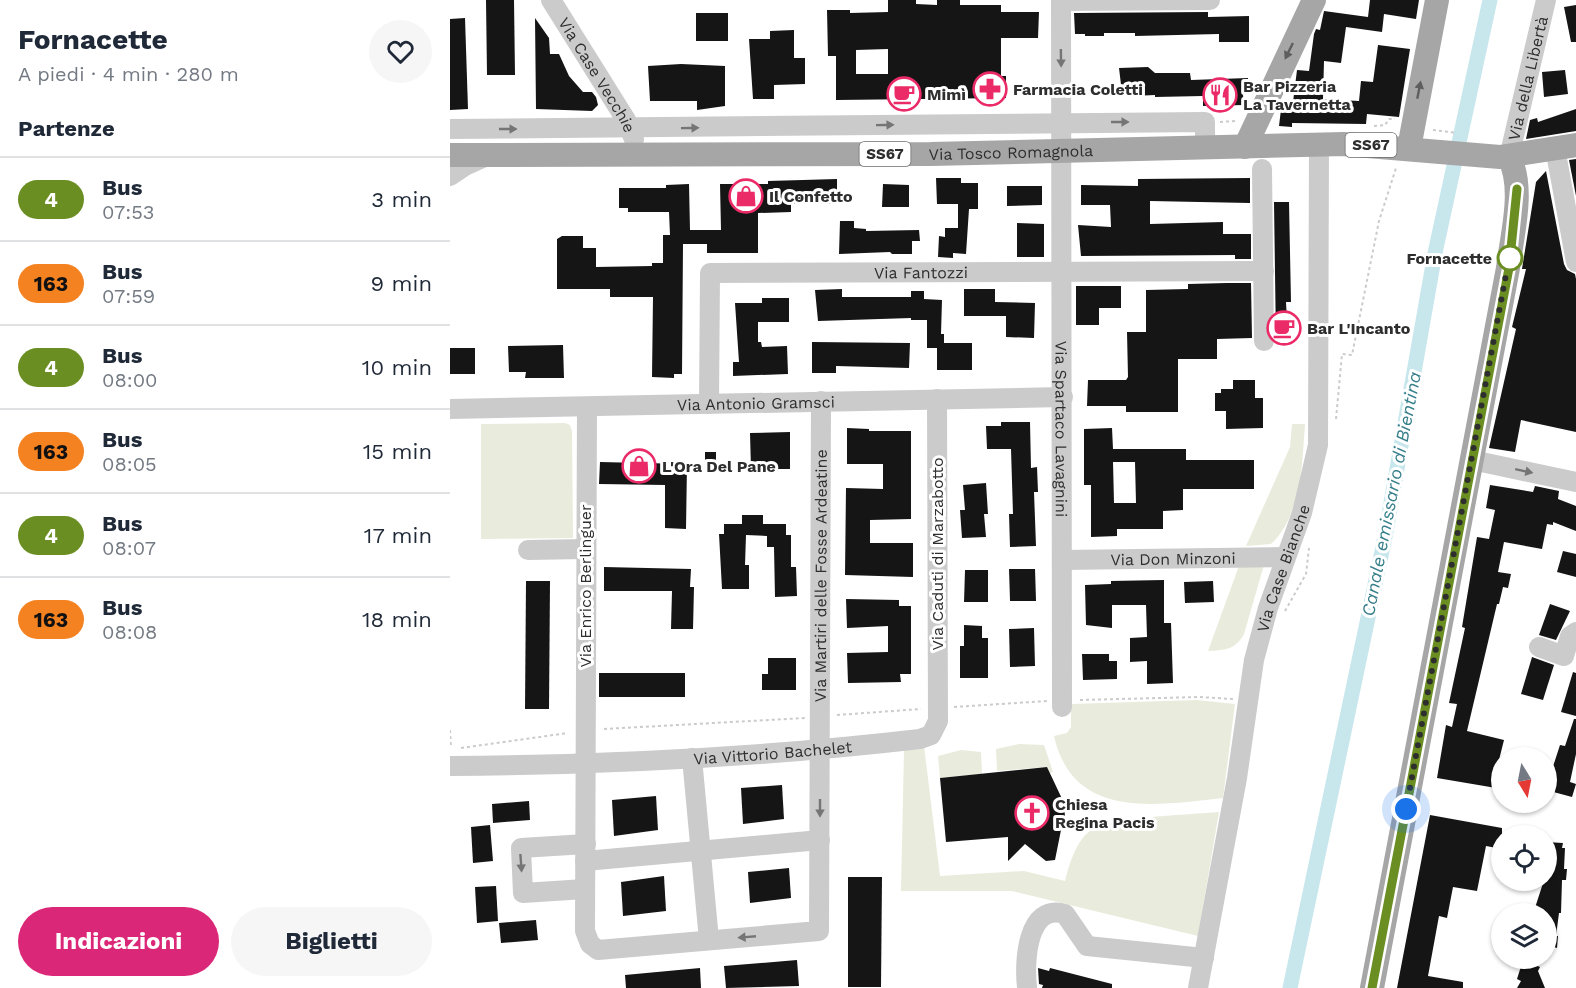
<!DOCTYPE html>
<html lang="it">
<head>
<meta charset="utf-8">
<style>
	body { margin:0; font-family:"Work Sans",sans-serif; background:#f6f6f7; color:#1f2937; height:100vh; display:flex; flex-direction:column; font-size:22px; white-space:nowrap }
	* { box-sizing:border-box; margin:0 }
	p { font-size:20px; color:#747a83 }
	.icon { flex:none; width:33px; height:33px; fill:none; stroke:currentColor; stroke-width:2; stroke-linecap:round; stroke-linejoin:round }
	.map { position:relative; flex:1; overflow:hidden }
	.sheet { display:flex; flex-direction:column; background:#fff; width:450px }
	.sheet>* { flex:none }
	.badge { padding:0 12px; border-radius:20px; font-size:21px; line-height:39px }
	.needle { width:39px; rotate:170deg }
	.fabs { position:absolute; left:1041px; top:747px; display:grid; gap:12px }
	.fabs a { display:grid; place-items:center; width:66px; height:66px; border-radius:50%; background:#fff; box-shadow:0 2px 4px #0004; font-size:30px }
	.you { position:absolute; width:30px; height:30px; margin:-15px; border:4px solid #fff; border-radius:50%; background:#1a73e8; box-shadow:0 0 0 9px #1a73e833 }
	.map>.badge { position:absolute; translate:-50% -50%; box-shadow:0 0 0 3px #fff }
	h2 { padding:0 18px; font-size:22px; line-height:54px }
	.round { display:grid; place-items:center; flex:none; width:63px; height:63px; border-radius:32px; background:#f6f6f7 }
	.head { display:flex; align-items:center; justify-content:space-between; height:102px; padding:0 18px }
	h1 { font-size:28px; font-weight:700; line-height:45px }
	.button { display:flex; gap:12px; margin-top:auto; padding:12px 18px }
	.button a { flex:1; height:69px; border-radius:36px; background:#db2777; color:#fff; font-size:24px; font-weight:700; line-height:69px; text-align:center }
	.button a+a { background:#f6f6f7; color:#1f2937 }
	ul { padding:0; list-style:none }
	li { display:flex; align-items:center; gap:18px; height:84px; padding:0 18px; border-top:2px solid #e0e1e3 }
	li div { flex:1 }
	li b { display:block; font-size:22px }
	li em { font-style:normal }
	li .badge { min-width:66px; font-weight:700; text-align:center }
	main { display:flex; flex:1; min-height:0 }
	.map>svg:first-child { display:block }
</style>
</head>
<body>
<main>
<section class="sheet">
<div class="head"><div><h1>Fornacette</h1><p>A piedi · 4 min · 280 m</p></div><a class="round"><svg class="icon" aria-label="heart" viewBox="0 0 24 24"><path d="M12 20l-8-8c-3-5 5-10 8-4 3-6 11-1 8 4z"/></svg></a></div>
<h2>Partenze</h2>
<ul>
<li><span class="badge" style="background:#6b8e23;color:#fff">4</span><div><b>Bus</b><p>07:53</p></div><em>3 min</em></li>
<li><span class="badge" style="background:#f58220;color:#111">163</span><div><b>Bus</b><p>07:59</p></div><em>9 min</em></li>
<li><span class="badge" style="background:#6b8e23;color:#fff">4</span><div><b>Bus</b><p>08:00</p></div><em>10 min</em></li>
<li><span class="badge" style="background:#f58220;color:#111">163</span><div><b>Bus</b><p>08:05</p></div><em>15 min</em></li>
<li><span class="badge" style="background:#6b8e23;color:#fff">4</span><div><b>Bus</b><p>08:07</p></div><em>17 min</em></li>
<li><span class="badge" style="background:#f58220;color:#111">163</span><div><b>Bus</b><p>08:08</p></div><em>18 min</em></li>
</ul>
<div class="button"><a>Indicazioni</a><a>Biglietti</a></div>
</section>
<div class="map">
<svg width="1126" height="988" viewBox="0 0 1126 988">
	<rect width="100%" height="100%" fill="#fff"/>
	<g fill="#e9ecdc">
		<path d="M115,423L120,425L122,431L123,538L31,539V424Z"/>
		<path d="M842,424H855C852,464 852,515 821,544L796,546L840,447Z"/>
		<path d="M814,565L794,634C785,650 775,650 758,651L789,566Z"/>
		<path d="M747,700L785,704L773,798C707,805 623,821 604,736L617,733L621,727V704Z"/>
		<path d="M569,744L594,745L603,772L600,773L597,767L547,771L546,749Z"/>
		<path d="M474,746L490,876L574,871L615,881C619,865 626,841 640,831C662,816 740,815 769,812L748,936L562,891H451L454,750Z"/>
		<path d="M511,750L531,752L532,774L490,778L488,756Z"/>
	</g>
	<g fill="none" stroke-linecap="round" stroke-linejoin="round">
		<path stroke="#c7e7ed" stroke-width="15" d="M840,988L935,537L985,253L1040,0"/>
	</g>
	<g fill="#151515" fill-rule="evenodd">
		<path d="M36,0H64L65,75H37Z"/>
		<path d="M438,0H466V4L487,5V0H510V5H551V12H589L588,38H551V76H556V98L386,100V56H378L377,10H400V13L438,12ZM438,49V74H406V50Z"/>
		<path d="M920,0H969L966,19L934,14L932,32L896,27L891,63L874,61L873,99L909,101L911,81L923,82L928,45L960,49L949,117L917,114L916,124L842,123V127L829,126L832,101L843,102L847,70L859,71L864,34L866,29L870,30L874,11L918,17Z"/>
		<path d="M1126,5V42H1121L1114,7Z"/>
		<path d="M758,12V17L799,16V42H769V34L685,36V33H654V36H635V34H625L624,13Z"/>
		<rect x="246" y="13" width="32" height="28"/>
		<path d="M15,18L18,109L0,110V19Z"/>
		<path d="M85,18L99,38L100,54H109L119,76L133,92H142L146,97L148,105L142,111L86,109Z"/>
		<path d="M344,30V58H355V84L324,85V99H303L299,39H320V31Z"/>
		<path d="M231,64L275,66V106L247,110V101H200L198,66Z"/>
		<path d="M698,67L705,73H740L741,80L798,78L799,94L793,95L794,105L753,106V96L705,97V95L683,96V93H672L669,68Z"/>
		<path d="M1115,70L1118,94L1094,97L1092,72Z"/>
		<path d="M1126,109V131L1076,139L1080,120L1087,118L1088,122Z"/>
		<path d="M1126,159V196L1119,160Z"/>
		<path d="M1096,171L1114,264L1117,270L1125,274L1126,279V432L1071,420L1065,452L1039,448L1066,329L1062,327L1076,269H1072L1086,182Z"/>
		<path d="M486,178H511V183H528V209H519L516,254L503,253V258L488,257L489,236L495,237V228H508V204H487Z"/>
		<path d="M800,178V203L700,201V224L773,222V234H801V259H785V255L631,256L628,225L661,227L660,205H631V185L688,186V179Z"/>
		<path d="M387,179V204H341V212L308,213V253H257V244H233L232,374H224V378L202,377L203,297H160V289H107V239L112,236H133V248H146V267L202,266V263H213V235H220L219,212H178V208H169V188H216V185L239,184L240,230H271L270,184H318V181Z"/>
		<path d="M433,184L459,185V207H432Z"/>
		<path d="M557,186H592V205L557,206Z"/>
		<path d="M824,202H839L841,302H836L838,341L826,342Z"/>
		<path d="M390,221H404V228L416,229V231L469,230L470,241H462V254H442L440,252L389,254Z"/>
		<path d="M567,223L594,224V257H567Z"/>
		<path d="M777,283H801L802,338L767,339V359H728V412H676V406H637L638,380H676L678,377L677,332H696V290L738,289V284Z"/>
		<path d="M626,286H671V308H649V325H626Z"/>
		<path d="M392,289V297H461V291H474V299L492,300L491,334H494V343H522V370H487V348H477V320H461V318L368,321L365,290Z"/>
		<path d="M514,289H545V302L585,303L584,338L556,337V316H514Z"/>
		<path d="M312,298H339V322H308V342H311L312,347L337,346L338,374L283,376V362H289L285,303H312Z"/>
		<path d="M362,342L460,343L459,368L386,366V373H362Z"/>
		<path d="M113,345L114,378H75L76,372H59L58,346Z"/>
		<rect x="0" y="348" width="25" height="26"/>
		<path d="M783,380H805V398H813V428L776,429V411H765V393H771V389H783Z"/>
		<path d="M551,422H580L581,468L587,467L588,492H584L586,546L560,547L559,514H563L561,449H537L536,426H551Z"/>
		<path d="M397,428L419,429V431H461V519L420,520V543H463V577L395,575L396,488L433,489V464H397Z"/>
		<path d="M662,428L663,449H736V460H804V489H733V510L713,511V529H667V536L641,537V485H634V429ZM663,462H685L686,503H664Z"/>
		<path d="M340,432V469H301L300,433Z"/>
		<rect x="255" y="452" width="11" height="11"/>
		<path d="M150,462L237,464L236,529L215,528V485L149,484Z"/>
		<path d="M536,483L538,514H534L536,537L512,538L510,510H515L513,485Z"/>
		<path d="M1040,485L1083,492L1085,486L1109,491L1108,499L1126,506V531L1103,522V525L1097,524L1092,549L1054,542L1048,572L1061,574L1058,588L1053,587L1049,604H1047L1017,731L1054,740L1048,764L1052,765V789L987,778L996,725L1002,727L1007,704L999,703L1015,628L1012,627L1027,537L1039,539L1045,510L1036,508Z"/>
		<path d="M292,515H313V524H336V535H341V567H346L347,596L325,597L324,547H317V536L296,535L295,565H299V589H272L269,534H274V524H292Z"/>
		<path d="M1113,551L1126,554V577L1107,572Z"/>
		<path d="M154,567L241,569L240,587H244L243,629H221L222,591H154Z"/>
		<path d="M559,569H585L586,601H560Z"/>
		<path d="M515,570H538V602H514Z"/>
		<path d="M714,580V623H721L723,683L697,684V661L680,662V638L697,637L696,605H662V628L636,625L635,585L661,584V581Z"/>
		<path d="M76,581H100L99,709H75Z"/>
		<path d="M763,581L764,602L735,603L734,582Z"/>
		<path d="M396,599L449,600V606H461V674H450L451,682L398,683L397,653L438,652V626L397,628Z"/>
		<path d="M1100,604L1120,611L1106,640L1089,635Z"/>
		<path d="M514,625L532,626V638H538V678H510V646H514Z"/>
		<path d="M584,628L585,666L560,667L559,629Z"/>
		<path d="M632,654H659V661H667V679L633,680Z"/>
		<path d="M1082,657L1104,665L1093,700L1071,694Z"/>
		<path d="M318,658H346V690H312V674H318Z"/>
		<path d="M1123,672L1126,673V716L1111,712Z"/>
		<rect x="149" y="673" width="86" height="24"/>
		<path d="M1124,719H1126V754L1120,782L1126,784L1122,797L1096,790V788L1110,745L1115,746Z"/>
		<path d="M597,767L614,803L616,831L611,830L605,860L596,861L575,844L558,861V837L496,842L490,778Z"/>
		<path d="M332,785L334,819L293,824L291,788Z"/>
		<path d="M206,796L208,830L164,836L162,800Z"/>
		<path d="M79,801L80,820L43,823L42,804Z"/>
		<path d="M980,815L1052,828V849L1036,846L1027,891L1003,887L997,918L989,916L978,976L1013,982V988H947Z"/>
		<path d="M40,825L43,861L23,863L21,827Z"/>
		<path d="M1096,842L1113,843L1112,848H1115L1114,869H1117L1116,880H1112L1111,913H1109L1106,936H1108L1107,948L1104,947L1103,951H1096V914H1083L1094,880H1096Z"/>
		<path d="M339,868L341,898L300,903L298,872Z"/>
		<path d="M214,876L216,911L173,916L171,882Z"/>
		<path d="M398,877H432L431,987H398Z"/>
		<path d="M46,886L48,921L27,923L25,887Z"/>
		<path d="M86,920L88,940L51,943L49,923Z"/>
		<path d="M347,960L349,986L276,988L274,966Z"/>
		<path d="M1073,960L1090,967L1088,971L1095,988H1067L1071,981L1067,979Z"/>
		<path d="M250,968L251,988H176L175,975Z"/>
		<path d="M588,968L599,971L600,968L662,984V988H592L593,985L589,984Z"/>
	</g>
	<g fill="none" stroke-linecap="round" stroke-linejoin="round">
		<g stroke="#cbcbcb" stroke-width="2" stroke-dasharray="3 3" stroke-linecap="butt">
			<path d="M770,122L785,121"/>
			<path d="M924,126L935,125L939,119H945"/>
			<path d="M983,130L1007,133"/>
			<path d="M886,419L892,354L902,355L929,221L946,168"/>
			<path d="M835,611L856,574L859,548"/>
			<path d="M630,700L749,697L783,699"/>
			<path d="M504,707L597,701"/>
			<path d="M387,715L471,709"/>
			<path d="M154,729L355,718"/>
			<path d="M0,730L1,748"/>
			<path d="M11,748L118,733"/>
		</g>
		<g stroke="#cbcbcb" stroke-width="20">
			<path id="s1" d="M101,0L176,120L184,139"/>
			<path id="s2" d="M611,0L612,707"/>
			<path d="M611,1L760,0"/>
			<path d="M0,129L755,122V147"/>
			<path d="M1105,148L1126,262"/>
			<path id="s3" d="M1059,157L1096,0"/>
			<path d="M812,169L814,341"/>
			<path d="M0,176L15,166L37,156"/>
			<path id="s4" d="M259,404L260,273L814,271"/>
			<path id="s5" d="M137,407L135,931L140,944L148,950L369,931L371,401"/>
			<path id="s6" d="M0,409L613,397"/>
			<path d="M1022,460L1126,482"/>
			<path d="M78,550L135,549"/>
			<path id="s7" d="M612,560L834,557"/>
			<path d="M1089,647L1114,656L1120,636L1126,632"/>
			<path d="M242,758L259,940"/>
			<path id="s8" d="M1,766C158,765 314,757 470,739L481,735L488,721L487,399"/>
			<path d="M135,861L370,840"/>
			<path d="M135,889L73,893L71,848L136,844"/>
			<path d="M577,987C574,962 577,902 615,914L637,946L754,958"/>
			<path id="s9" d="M748,988L787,778L804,660L818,608L852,513L868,445L869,144"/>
		</g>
		<g stroke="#a6a6a6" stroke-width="24">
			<path d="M795,147L864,0"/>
			<path d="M959,148L987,0"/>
			<path id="s10" d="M0,155L481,154L894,144L1050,157L1126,145"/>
			<path d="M922,988L1058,268C1062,234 1075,188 1059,157"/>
		</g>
	</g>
	<defs><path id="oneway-solid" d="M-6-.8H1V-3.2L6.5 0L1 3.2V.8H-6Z" transform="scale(1.5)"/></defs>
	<g fill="#5e5e5e">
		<use href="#oneway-solid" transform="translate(839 51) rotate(116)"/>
		<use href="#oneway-solid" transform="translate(969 90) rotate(-79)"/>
	</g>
	<g fill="#757575">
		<use href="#oneway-solid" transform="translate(611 58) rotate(89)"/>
		<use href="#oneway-solid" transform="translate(670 122)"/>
		<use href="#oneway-solid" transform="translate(435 125) rotate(-1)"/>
		<use href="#oneway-solid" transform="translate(240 128) rotate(-1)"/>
		<use href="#oneway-solid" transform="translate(58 129)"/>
		<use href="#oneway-solid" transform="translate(1074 471) rotate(12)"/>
		<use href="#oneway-solid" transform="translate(370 808) rotate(90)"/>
		<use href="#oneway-solid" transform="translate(71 863) rotate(86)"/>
		<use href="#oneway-solid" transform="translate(297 937) rotate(175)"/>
	</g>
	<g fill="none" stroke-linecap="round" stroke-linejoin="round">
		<defs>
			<path id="line" d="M922,988L1059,268L1067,189"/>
		</defs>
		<use href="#line" stroke="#fff" stroke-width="14"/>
		<use href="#line" stroke="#6b8e23" stroke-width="9"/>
		<path stroke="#2e2e2e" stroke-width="6" stroke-dasharray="0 10.8" d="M956,809L1061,248L1060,258"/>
	</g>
	<defs>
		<symbol id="pharmacy-ring" viewBox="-11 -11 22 22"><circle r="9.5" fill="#fff" stroke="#eb2b68" stroke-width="1.5"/><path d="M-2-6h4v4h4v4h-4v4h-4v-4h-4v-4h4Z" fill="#eb2b68"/></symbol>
		<symbol id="cafe-ring" viewBox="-11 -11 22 22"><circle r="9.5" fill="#fff" stroke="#eb2b68" stroke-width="1.5"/><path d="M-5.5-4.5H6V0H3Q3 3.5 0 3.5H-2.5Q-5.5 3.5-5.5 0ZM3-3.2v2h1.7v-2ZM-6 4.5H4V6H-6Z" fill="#eb2b68"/></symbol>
		<symbol id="restaurant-ring" viewBox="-11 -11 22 22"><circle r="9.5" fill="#fff" stroke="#eb2b68" stroke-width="1.5"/><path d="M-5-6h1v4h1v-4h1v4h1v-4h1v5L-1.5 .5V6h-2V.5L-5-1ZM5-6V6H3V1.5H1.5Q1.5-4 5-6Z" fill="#eb2b68"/></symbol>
		<symbol id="shop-ring" viewBox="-11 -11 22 22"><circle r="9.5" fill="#fff" stroke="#eb2b68" stroke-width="1.5"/><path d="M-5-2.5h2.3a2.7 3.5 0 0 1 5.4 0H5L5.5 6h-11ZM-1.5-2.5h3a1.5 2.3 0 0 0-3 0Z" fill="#eb2b68"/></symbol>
		<symbol id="church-ring" viewBox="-11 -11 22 22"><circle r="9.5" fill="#fff" stroke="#eb2b68" stroke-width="1.5"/><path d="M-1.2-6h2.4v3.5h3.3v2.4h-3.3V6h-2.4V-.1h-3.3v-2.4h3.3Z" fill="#eb2b68"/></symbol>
	</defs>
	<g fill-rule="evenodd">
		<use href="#pharmacy-ring" x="521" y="70" width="38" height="38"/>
		<use href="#cafe-ring" x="435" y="75" width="38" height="38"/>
		<use href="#restaurant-ring" x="751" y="76" width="38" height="38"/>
		<use href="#shop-ring" x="277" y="177" width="38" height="38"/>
		<use href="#cafe-ring" x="815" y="309" width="38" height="38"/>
		<use href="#shop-ring" x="170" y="447" width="38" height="38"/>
		<use href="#church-ring" x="563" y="794" width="38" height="38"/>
	</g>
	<circle fill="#fff" stroke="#6b8e23" stroke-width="3" cx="1060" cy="258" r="12"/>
	<g text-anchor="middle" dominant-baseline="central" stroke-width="6" stroke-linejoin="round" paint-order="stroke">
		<g fill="#fff" stroke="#6d6d6d" stroke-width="1.5">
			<rect x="895.5" y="133" width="51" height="24" rx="4.5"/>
			<rect x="409.5" y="142" width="51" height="24" rx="4.5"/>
		</g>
		<g font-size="15" font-weight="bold" fill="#2e2e2e">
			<text x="921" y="145">SS67</text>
			<text x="435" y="154">SS67</text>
		</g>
		<g font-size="16" fill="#2e2e2e" stroke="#fff">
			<text stroke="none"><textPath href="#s1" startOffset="88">Via Case Vecchie</textPath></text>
			<text stroke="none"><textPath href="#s3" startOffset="81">Via della Libertà</textPath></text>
			<text stroke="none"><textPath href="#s10" startOffset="561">Via Tosco Romagnola</textPath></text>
			<text stroke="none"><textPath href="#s4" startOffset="342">Via Fantozzi</textPath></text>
			<text stroke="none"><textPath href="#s6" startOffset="306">Via Antonio Gramsci</textPath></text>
			<text stroke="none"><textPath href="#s2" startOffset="429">Via Spartaco Lavagnini</textPath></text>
			<text transform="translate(487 554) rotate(-90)">Via Caduti di Marzabotto</text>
			<text stroke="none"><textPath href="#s7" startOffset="111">Via Don Minzoni</textPath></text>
			<text stroke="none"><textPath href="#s9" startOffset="429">Via Case Bianche</textPath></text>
			<text stroke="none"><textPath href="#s5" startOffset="1125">Via Martiri delle Fosse Ardeatine</textPath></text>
			<text transform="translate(135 586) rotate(-90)">Via Enrico Berlinguer</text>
			<text stroke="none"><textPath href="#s8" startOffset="322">Via Vittorio Bachelet</textPath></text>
		</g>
		<g font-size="16" font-weight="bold" fill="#2e2e2e" stroke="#fff" text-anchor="start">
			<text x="793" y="86">Bar Pizzeria<tspan x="793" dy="18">La Tavernetta</tspan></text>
			<text x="563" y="89">Farmacia Coletti</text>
			<text x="477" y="94">Mimì</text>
			<text x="319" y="196">Il Confetto</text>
			<text x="857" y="328">Bar L'Incanto</text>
			<text x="212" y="466">L'Ora Del Pane</text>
			<text x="605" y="804">Chiesa<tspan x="605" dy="18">Regina Pacis</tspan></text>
		</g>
		<g font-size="16" font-weight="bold" fill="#2e2e2e" stroke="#fff" text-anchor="end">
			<text x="1042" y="258">Fornacette</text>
		</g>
		<g font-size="18" font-style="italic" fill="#38808c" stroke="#fff">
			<text transform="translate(941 494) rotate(-79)">Canale emissario di Bientina</text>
		</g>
	</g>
</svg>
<div class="fabs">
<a><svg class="needle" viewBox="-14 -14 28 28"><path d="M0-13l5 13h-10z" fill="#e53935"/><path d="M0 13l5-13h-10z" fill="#747a83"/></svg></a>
<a><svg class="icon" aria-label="locate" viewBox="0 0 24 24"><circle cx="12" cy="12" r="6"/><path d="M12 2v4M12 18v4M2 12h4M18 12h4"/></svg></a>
<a><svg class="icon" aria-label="layers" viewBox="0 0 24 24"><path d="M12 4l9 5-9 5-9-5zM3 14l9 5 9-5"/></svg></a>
</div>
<div class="you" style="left:956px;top:809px"></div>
</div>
</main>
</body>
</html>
